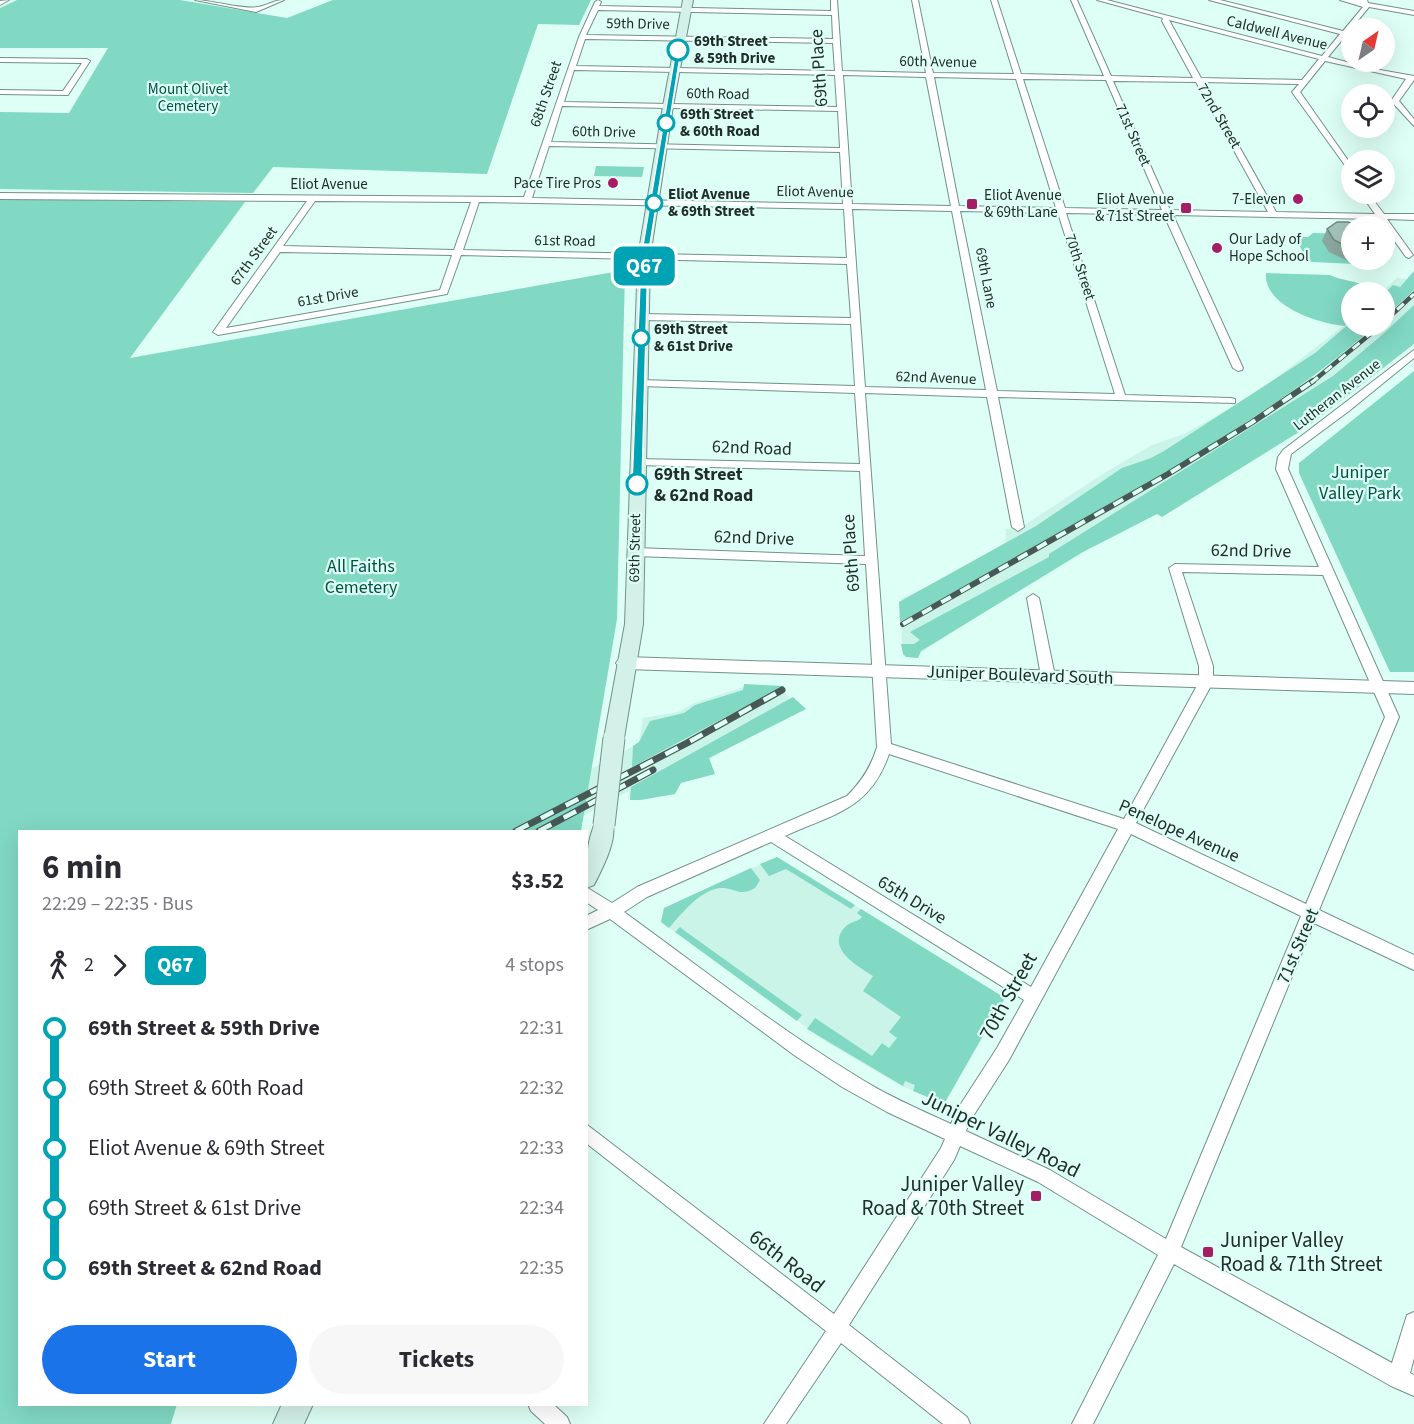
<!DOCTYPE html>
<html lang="en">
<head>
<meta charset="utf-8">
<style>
	body { margin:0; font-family:"Source Sans 3",sans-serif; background:#f7f7f7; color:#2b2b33; height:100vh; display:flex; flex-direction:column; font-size:22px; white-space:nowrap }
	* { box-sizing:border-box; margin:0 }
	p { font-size:20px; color:#7c7c81 }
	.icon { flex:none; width:33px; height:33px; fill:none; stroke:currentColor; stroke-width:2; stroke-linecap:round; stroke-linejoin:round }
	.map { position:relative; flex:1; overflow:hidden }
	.side { position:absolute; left:18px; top:830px; width:570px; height:576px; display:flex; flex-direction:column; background:#fff; border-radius:0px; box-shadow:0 6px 24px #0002 }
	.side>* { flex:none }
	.badge { padding:0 12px; border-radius:9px; font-size:21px; line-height:39px }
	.needle { width:39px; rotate:34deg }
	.buttons { position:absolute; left:1341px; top:18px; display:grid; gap:12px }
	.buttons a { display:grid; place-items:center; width:54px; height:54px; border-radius:50%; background:#fff; box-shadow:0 6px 24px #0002; font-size:30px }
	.map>.badge { position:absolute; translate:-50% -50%; box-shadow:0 0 0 3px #fff }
	.legs { display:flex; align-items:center; gap:9px; height:66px; padding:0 24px; font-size:20px }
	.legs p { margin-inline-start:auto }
	.head { display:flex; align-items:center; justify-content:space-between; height:102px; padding:0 24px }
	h1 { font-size:33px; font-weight:700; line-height:45px }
	.cta { display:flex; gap:12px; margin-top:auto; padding:12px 24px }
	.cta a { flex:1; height:69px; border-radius:36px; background:#1a73e8; color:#fff; font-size:24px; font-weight:700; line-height:69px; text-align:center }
	.cta a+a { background:#f7f7f7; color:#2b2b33 }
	ul { padding:0 24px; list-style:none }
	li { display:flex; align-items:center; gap:21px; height:60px; font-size:22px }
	li i { display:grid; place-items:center; width:9px; height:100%; margin:0 8px; background:currentColor }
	li i::after { content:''; width:15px; height:15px; margin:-8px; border:4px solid; border-radius:50%; background:#fff }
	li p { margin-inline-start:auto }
	li:first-child i { background:linear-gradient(#0000 50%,currentColor 0) }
	li:last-child i { background:linear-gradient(currentColor 50%,#0000 0) }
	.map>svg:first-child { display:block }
</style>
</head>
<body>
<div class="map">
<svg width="1414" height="1424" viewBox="0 0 1414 1424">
	<rect width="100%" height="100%" fill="#ddfff5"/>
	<g fill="#caf4e8">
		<path d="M1414,271V341L1276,446L1177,498L1113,537L1077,553L920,653L902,651L901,599L1005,550L1006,529L1020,528L1106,472L1152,445L1184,434L1254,395L1351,320L1352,326H1384V292H1382L1397,278L1407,279Z"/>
		<path d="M744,687L782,690L801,709L739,739L709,760L649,796L628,798L630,790L556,831H477L639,743L643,718L678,712L694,703Z"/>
		<path d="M777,857L1005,998L944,1104L898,1084L828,1043L661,922L664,908Z"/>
	</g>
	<g fill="#81d8c3">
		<path d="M17,0H180L287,18L333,0H591L579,25L538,24L487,174L273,167L253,193L0,189V112L69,113L108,48H0V8Z"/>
		<path d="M596,166L644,167L642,177L594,176Z"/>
		<path d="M0,199L245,202L130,358L625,270L617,619L581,831H20V1404H177L171,1424H0Z"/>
		<path d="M1313,233L1351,234L1352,260H1383L1384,263L1378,265L1312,262L1307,260L1296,239V237H1308Z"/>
		<path d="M1414,271V290L1385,317V293L1393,285L1400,287Z"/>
		<path d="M1266,273L1330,275C1342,281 1355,280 1367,287L1366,292H1352L1351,319L1345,326C1319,324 1263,306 1266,273Z"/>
		<path d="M1414,305V344L1307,427L1162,517L1157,514L1083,552L921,651L918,658L906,657L903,654L901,644H914L920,640L910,632L1049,557V554L1333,376L1382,335Z"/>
		<path d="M1351,322L1352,326H1375C1304,388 1224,438 1143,486C1062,533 981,578 900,622L899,602L1036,526L1122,468L1151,458L1164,451L1315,353Z"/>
		<path d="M1414,371V672H1390L1299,473V463Z"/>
		<path d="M744,684L784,686L632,767L633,746L639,742L650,721L684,713L695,705L743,690Z"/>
		<path d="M793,697L806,709L709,758L715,774L681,783L675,794L641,800H630L631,787Z"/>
		<path d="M777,857L855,905L851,909L786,869L769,876L760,864Z"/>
		<path d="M751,868L760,880L755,888C740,896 738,890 724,888C703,886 680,915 669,928L661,922L664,908Z"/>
		<path d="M861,909L1005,998L992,1020L988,1018L984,1025L988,1027L944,1104L913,1091L915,1085L905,1081L903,1086L807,1029L815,1018L872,1056L882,1043L889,1048L897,1038L889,1032L901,1017L863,991L873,976C858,966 824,948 846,926C852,921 858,922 862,917L857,913Z"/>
		<path d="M680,927L685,931L802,1015L797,1021L675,932Z"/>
	</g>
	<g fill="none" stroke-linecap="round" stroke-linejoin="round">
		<defs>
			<g id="minor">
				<path d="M9,0L0,5V1Z"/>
				<path d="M195,0C211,0 245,10 257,7C267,6 273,0 284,0L256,12Z"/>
				<path d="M598,0L601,2L599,6L831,11V0H837L842,71L926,73L912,0H918L933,73L1014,74L991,0H997L1021,74L1104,76L1071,0H1077L1111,76L1193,78L1162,21L1163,18L1097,0H1107L1322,56L1340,34L1209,0H1220L1343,31L1363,7L1340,0H1367L1368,3L1414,11V15L1369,7L1328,57L1369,68L1414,76V80L1399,101L1414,119V126L1391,101L1406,79L1325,61L1300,92L1352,166V175L1292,92L1299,84L1203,82L1276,212L1375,214L1361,194H1369L1384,214H1414V220L1387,219L1413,255L1409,258L1406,257L1379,219L1173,215L1243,368L1242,370L1238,371L1233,368L1164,215L1066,213L1125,395L1231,398L1235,399V403L998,397L1024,527L1018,531L1012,527L987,397L865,393L891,744L1124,819L1199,682V666L1169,568L1175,564L1319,567L1276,469L1278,457L1283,450L1414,350V358L1349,411L1291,454L1288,469L1399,717L1319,910L1414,955V970L1314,923L1181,1247L1392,1363L1407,1315L1414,1312V1358L1410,1373L1414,1375V1396L1391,1386L1174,1264L1093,1424H1072L1158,1255L1038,1182L960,1146L954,1160L849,1325L967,1417L970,1424H943L841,1343L786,1424H764L826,1331L586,1143V1124L834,1314L941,1148L945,1139L887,1112L842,1087L794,1055L610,919L586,930V916L598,910L586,902V887L612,903L637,887L847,796C862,781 871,767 877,747L866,564L635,556L629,552L635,548L865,556L860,471L638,465L633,462L638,459L860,464L855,393L640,386L635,383L640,380L855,386L851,324L641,320L636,317L641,314L851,318L847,264L461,255L447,294L218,335L213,332L307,201L0,199V193L524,197L579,37L595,2ZM598,10L832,15L833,39L586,35ZM1169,20L1319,59L1302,80L1201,78ZM585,39L833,43L835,71L576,66ZM574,70L835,75L837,107L564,102ZM843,75L926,77L951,206L852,204ZM934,77L1016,79L1056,208L959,206ZM1023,79L1106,80L1162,210L1065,208ZM1113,81L1196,82L1268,212L1170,210ZM562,106L838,111L840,148L551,142ZM549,146L840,152L843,204L532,198ZM315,201L471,202L454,250L283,246ZM479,202L844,209L847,258L463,250ZM852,209L952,211L986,390L865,387ZM960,211L1058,213L1115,394L997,391ZM280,252L452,255L440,290L226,328ZM1182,572L1323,575L1385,717L1306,904L1136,823L1213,682V666ZM889,754L1118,829L1031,987L785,836C833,814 870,810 889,754ZM1131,834L1301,916L1166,1239L1050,1170L966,1131L970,1121L1009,1060ZM771,842L1024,1000L997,1048L957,1110L951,1124C918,1109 884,1094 853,1074C773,1025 699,966 624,912L647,897Z"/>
				<path d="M0,58L87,59L90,61L68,95L0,94V90L63,91L82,63L0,62Z"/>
				<path d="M1033,594L1039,598L1055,676L1048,681L1041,676L1027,598Z"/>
				<path d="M528,1404H553L567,1417L570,1424H545L531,1411Z"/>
			</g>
			<path id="tertiary" d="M625,657L1414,682V694L625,669L619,667L616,663L619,659Z"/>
			<g id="secondary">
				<path d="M683,0H693L673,106L650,257L643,624L624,738L621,743L614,746L607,743L604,738L625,624L638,257L663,106Z"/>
				<path d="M604,816L611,819C620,836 602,869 594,885L586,888C586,865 586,840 597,819Z"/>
				<path d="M282,1404H313L304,1424H273Z"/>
			</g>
		</defs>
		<use href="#minor" stroke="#729189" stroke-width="2"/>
		<use href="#tertiary" stroke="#729189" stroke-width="2"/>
		<use href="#secondary" stroke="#729189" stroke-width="2"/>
		<use href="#minor" fill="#fff" fill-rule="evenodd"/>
		<use href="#tertiary" fill="#fff" fill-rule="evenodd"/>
		<use href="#secondary" fill="#d3f1e9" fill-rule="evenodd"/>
		<defs>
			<g id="rail-far2">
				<path d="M1384,322L1414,294"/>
				<path d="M1311,383L1380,326"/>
			</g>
			<path id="rail-far1" d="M903,624L1168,474L1251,423L1313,381"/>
			<g id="rail">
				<path d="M516,831L687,743L782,690"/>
				<path d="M539,831L653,770"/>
			</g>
		</defs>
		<use href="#rail-far2" stroke="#485854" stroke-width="4.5"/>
		<use href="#rail-far1" stroke="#485854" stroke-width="6"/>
		<use href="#rail" stroke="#485854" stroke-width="7"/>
		<use href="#rail-far2" stroke="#ddfff5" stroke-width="3" stroke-dasharray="9" stroke-linecap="butt"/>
		<use href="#rail-far1" stroke="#ddfff5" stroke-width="4" stroke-dasharray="11" stroke-linecap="butt"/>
		<use href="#rail" stroke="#ddfff5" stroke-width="4.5" stroke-dasharray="14" stroke-linecap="butt"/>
		<defs>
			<path id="secondary-bridge" d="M604,825L614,738"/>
		</defs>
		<use href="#secondary-bridge" stroke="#729189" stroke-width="23" stroke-linecap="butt"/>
		<use href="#secondary-bridge" stroke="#d3f1e9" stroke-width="21"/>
	</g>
	<path fill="#8ca8a0" d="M1352,226V260H1360L1356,262L1348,261L1329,252L1322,241L1327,229Z"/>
	<path fill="#a3c3ba" stroke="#728882" stroke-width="1.5" d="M1337,222H1348L1359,226H1352V249L1334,240L1327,229Z"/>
	<path fill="#00a3b4" stroke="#fff" stroke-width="1.5" d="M676,49L681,50L648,257L642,484L637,487L632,484L641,257Z"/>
	<g fill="#fff" stroke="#00a3b4" stroke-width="3">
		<circle cx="678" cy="50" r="10"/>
		<circle cx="666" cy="123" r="8"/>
		<circle cx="654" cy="203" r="8"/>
		<circle cx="641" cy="338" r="8"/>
		<circle cx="637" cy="484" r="10"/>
	</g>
	<g fill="#a71d63" stroke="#ddfff5" stroke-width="2">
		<circle cx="613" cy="183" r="6"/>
		<circle cx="1298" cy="199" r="6"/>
		<rect x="966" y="198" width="12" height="12" rx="3"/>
		<rect x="1180" y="202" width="12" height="12" rx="3"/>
		<circle cx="1217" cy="248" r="6"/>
		<rect x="1030" y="1190" width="12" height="12" rx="3"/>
		<rect x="1202" y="1246" width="12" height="12" rx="3"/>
	</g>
	<g text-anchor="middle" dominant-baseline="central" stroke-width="4.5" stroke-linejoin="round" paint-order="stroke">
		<g font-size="15" fill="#212d2a" stroke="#ddfff5">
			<text transform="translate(638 24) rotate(1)">59th Drive</text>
			<text transform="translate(1277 33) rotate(14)">Caldwell Avenue</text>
			<text transform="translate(938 62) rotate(1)">60th Avenue</text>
			<text transform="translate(546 94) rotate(-71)">68th Street</text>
			<text transform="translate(718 94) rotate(1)">60th Road</text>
			<text transform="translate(1219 116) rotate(60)">72nd Street</text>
			<text transform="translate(604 132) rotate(1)">60th Drive</text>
			<text transform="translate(1133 135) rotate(66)">71st Street</text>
			<text x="329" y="184">Eliot Avenue</text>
			<text transform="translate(815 192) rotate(1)">Eliot Avenue</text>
			<text transform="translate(565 241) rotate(1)">61st Road</text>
			<text transform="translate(254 256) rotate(-54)">67th Street</text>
			<text transform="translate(1080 267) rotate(72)">70th Street</text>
			<text transform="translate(986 278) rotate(79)">69th Lane</text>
			<text transform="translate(328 297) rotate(-10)">61st Drive</text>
			<text transform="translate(936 378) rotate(2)">62nd Avenue</text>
			<text transform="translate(1337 395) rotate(-38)">Lutheran Avenue</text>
			<text transform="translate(635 548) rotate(-89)">69th Street</text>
		</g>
		<g font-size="15" font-weight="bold" fill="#212d2a" stroke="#ddfff5" text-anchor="start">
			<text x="694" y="41">69th Street<tspan x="694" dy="17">&amp; 59th Drive</tspan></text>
			<text x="680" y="114">69th Street<tspan x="680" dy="17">&amp; 60th Road</tspan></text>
			<text x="668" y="194">Eliot Avenue<tspan x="668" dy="17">&amp; 69th Street</tspan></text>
			<text x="654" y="329">69th Street<tspan x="654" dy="17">&amp; 61st Drive</tspan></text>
		</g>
		<g font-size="15" fill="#035244" stroke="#ddfff5">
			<text x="188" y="89">Mount Olivet<tspan x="188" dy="17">Cemetery</tspan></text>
		</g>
		<g font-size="15" fill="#212d2a" stroke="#ddfff5" text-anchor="end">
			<text x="601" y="183">Pace Tire Pros</text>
			<text x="984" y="195" text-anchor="start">Eliot Avenue<tspan x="984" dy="17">&amp; 69th Lane</tspan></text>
			<text x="1174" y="199">Eliot Avenue<tspan x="1174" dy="17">&amp; 71st Street</tspan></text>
			<text x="1286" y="199">7-Eleven</text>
			<text x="1229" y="239" text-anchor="start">Our Lady of<tspan x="1229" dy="17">Hope School</tspan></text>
		</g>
		<g font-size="18" fill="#212d2a" stroke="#ddfff5">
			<text transform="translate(819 68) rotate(-94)">69th Place</text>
			<text transform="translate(752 448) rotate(2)">62nd Road</text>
			<text transform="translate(754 538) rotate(2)">62nd Drive</text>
			<text transform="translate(1251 551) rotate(1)">62nd Drive</text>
			<text transform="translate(851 553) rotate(-94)">69th Place</text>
			<text transform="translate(1020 675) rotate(2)">Juniper Boulevard South</text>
			<text transform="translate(1179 831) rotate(24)">Penelope Avenue</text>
			<text transform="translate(912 900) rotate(31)">65th Drive</text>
			<text transform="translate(1298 946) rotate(-67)">71st Street</text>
		</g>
		<g font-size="18" fill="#035244" stroke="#ddfff5">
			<text x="1360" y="472">Juniper<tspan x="1360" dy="21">Valley Park</tspan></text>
			<text x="361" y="566">All Faiths<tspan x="361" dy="21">Cemetery</tspan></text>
		</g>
		<g font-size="18" font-weight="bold" fill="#212d2a" stroke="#ddfff5" text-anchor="start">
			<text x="654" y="474">69th Street<tspan x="654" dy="21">&amp; 62nd Road</tspan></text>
		</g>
		<g font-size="21" fill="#212d2a" stroke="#ddfff5">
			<text transform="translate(1008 996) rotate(-61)">70th Street</text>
			<text transform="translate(1001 1134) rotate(26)">Juniper Valley Road</text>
			<text transform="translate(787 1261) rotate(38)">66th Road</text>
		</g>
		<g font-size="21" fill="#212d2a" stroke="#ddfff5" text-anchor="end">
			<text x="1024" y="1184">Juniper Valley<tspan x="1024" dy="24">Road &amp; 70th Street</tspan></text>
			<text x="1220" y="1240" text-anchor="start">Juniper Valley<tspan x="1220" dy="24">Road &amp; 71th Street</tspan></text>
		</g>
	</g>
</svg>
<div class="buttons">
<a><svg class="needle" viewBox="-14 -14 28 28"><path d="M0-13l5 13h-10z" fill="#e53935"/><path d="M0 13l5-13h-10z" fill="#7c7c81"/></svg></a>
<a><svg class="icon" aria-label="locate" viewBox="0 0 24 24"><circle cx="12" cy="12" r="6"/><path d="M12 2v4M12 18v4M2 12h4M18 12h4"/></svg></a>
<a><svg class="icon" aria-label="layers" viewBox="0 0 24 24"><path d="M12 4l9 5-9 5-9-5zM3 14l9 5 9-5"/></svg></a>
<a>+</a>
<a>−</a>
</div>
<b class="badge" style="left:644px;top:266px;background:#00a3b4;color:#fff">Q67</b>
<section class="side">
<div class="head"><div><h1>6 min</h1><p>22:29 – 22:35 · Bus</p></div><b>$3.52</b></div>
<div class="legs"><svg class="icon" aria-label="walk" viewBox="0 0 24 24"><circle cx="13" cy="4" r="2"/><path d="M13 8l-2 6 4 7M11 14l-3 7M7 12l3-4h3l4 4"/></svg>2<svg class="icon" aria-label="forward" viewBox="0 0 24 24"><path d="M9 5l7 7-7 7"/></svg><b class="badge" style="background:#00a3b4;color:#fff">Q67</b><p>4 stops</p></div>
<ul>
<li><i style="color:#00a3b4"></i><b>69th Street &amp; 59th Drive</b><p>22:31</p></li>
<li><i style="color:#00a3b4"></i><span>69th Street &amp; 60th Road</span><p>22:32</p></li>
<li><i style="color:#00a3b4"></i><span>Eliot Avenue &amp; 69th Street</span><p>22:33</p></li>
<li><i style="color:#00a3b4"></i><span>69th Street &amp; 61st Drive</span><p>22:34</p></li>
<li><i style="color:#00a3b4"></i><b>69th Street &amp; 62nd Road</b><p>22:35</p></li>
</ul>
<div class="cta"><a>Start</a><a>Tickets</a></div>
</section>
</div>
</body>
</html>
